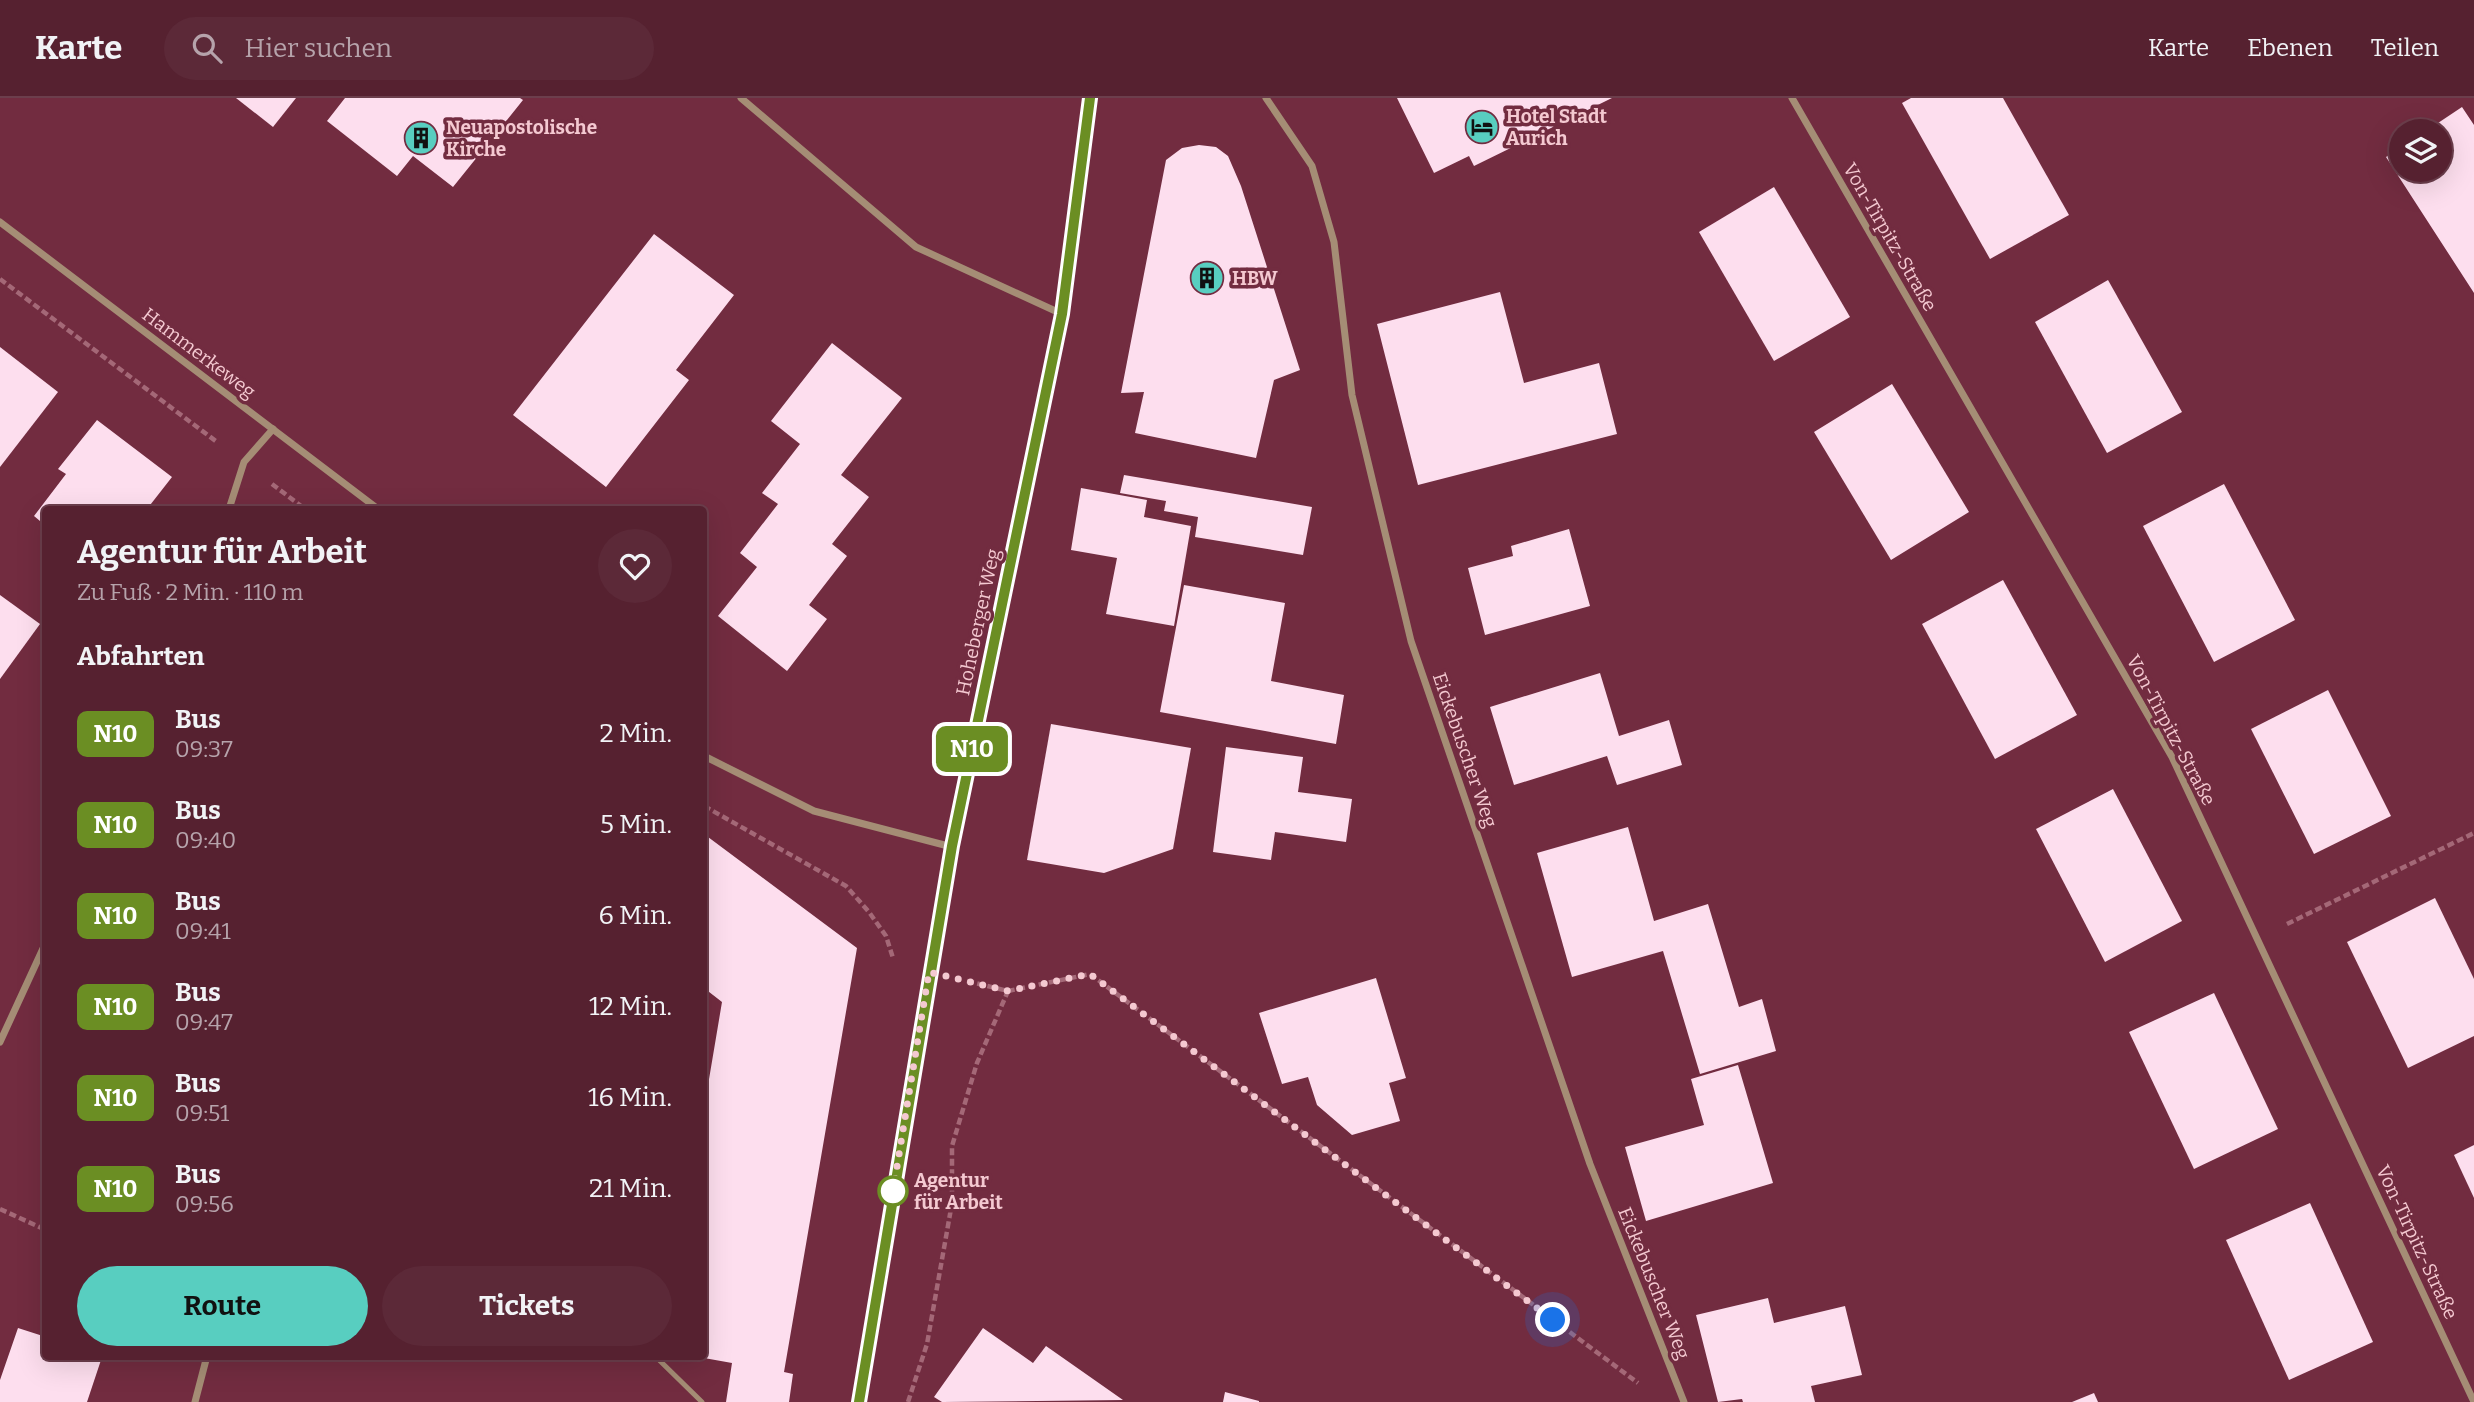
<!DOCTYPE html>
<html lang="de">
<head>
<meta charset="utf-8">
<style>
	body { margin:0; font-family:Bitter,serif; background:#5c2938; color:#f1f3f6; height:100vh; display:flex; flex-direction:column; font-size:26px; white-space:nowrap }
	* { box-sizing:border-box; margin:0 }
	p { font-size:23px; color:#b6a3ab }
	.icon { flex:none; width:38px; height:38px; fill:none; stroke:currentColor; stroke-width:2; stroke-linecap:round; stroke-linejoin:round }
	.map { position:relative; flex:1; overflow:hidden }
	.details { position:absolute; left:42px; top:408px; width:665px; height:854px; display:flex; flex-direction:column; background:#562130; border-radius:7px; box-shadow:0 7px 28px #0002,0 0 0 2px #6c3e4c }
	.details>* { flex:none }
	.badge { padding:0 14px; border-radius:10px; font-size:24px; line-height:46px }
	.tools { position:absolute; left:2389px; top:21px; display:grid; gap:14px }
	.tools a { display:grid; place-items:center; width:63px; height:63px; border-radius:50%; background:#562130; box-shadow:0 7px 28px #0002,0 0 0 2px #6c3e4c; font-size:35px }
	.you { position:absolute; width:35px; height:35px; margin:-18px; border:5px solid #fff; border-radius:50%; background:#1a73e8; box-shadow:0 0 0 10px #1a73e833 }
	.map>.badge { position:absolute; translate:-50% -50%; box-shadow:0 0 0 4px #fff }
	h2 { padding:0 35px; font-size:26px; line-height:63px }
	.round { display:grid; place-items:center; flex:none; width:74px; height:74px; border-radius:37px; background:#5c2938 }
	.headline { display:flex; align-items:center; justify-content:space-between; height:119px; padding:0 35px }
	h1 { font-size:33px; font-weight:700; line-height:52px }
	.button { display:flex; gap:14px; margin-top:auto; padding:14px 35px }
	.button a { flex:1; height:80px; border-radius:42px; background:#58cec0; color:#111; font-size:28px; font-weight:700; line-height:80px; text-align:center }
	.button a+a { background:#5c2938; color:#f1f3f6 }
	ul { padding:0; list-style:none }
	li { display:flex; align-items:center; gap:21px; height:91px; padding:0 35px }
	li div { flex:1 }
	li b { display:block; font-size:26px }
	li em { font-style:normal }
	li .badge { min-width:77px; font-weight:700; text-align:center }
	header { display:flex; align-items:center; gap:42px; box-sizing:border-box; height:98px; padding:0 35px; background:#562130; border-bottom:2px solid #6c3e4c }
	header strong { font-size:33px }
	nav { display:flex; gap:38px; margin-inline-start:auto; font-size:24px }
	.search { width:490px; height:63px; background:#5c2938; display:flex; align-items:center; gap:18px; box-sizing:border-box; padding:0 24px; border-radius:38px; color:#b6a3ab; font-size:26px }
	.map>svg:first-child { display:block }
</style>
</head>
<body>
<header>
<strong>Karte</strong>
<div class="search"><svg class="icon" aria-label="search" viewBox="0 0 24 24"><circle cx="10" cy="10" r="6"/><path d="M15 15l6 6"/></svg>Hier suchen</div>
<nav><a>Karte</a><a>Ebenen</a><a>Teilen</a></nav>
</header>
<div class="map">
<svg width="2474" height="1304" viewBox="0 0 2474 1304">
	<rect width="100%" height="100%" fill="#722c40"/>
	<g fill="#fddeee">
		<path d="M236,0H296L273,29Z"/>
		<path d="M345,0H520L523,2L453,89L413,58L397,78L327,23Z"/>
		<path d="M1397,0H1612L1474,68L1469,58L1434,75Z"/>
		<path d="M1911,0H2003L2069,117L1990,161L1902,5Z"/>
		<path d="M2462,9L2474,27V195L2386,59L2401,49V72H2440V33H2426Z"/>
		<path d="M1199,47L1216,49L1228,58L1241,88L1300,272L1274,282L1256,360L1135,335L1144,294L1121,295L1166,62L1182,50Z"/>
		<path d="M1774,89L1850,219L1774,263L1699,134Z"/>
		<path d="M654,136L734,197L676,272L689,282L606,389L513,317Z"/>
		<path d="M2108,182L2182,314L2107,355L2035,224Z"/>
		<path d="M1500,194L1524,285L1599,265L1617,336L1418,387L1377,226Z"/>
		<path d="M832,245L902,300L841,377L869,399L832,446L847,458L809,507L827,521L787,573L718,518L757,469L740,455L778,406L762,395L800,346L771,323Z"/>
		<path d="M0,249L58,294L0,369Z"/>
		<path d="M1892,286L1969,414L1891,462L1814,334Z"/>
		<path d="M97,322L172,379L147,411H46V428L34,418L66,376L58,371Z"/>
		<path d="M1124,377L1312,409L1303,457L1195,439L1198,419L1164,413L1166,403L1120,395Z"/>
		<path d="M2224,386L2295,522L2214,564L2143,428Z"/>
		<path d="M1081,390L1147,402L1144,419L1191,428L1174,528L1106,516L1117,460L1071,452Z"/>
		<path d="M1569,431L1590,508L1485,537L1468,470L1513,458L1511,448Z"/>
		<path d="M2003,482L2077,617L1995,661L1922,526Z"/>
		<path d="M1184,487L1285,505L1271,583L1344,597L1336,646L1160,614Z"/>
		<path d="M0,497L40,526L0,581Z"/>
		<path d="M1600,575L1619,638L1669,622L1682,667L1617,687L1607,658L1514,687L1490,609Z"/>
		<path d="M2328,592L2391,718L2314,756L2251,631Z"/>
		<path d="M1051,626L1191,650L1173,751L1104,775L1027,762Z"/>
		<path d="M1226,649L1303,659L1298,694L1352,701L1346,744L1275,734L1271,762L1213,754Z"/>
		<path d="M2113,691L2182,823L2105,864L2036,731Z"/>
		<path d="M1628,729L1654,823L1708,806L1739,909L1762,901L1776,953L1700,976L1663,853L1572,879L1537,755Z"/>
		<path d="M704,736L857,850L784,1274L793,1276L789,1304H726L732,1265L704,1260V1011L722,904L704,890Z"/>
		<path d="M2435,800L2474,881V938L2408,970L2347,844Z"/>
		<path d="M1376,880L1406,980L1389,985L1400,1023L1352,1037L1317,1007L1308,979L1282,986L1259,915Z"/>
		<path d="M2214,895L2278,1031L2194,1071L2129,934Z"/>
		<path d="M1738,967L1773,1085L1646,1123L1625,1049L1704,1027L1691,981Z"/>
		<path d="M2474,1047V1100L2454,1057Z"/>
		<path d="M2310,1105L2373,1244L2289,1282L2226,1142Z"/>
		<path d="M1768,1200L1774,1225L1845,1208L1862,1277L1811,1288L1815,1304H1743L1742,1301L1718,1304L1696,1217Z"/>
		<path d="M18,1230L46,1239V1258L102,1259L87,1304H0V1282Z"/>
		<path d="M983,1230L1033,1265L1046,1248L1123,1302L942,1304L934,1299Z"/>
		<path d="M1225,1294L1259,1303V1304H1223Z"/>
		<path d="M2094,1295L2098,1304H2072Z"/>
	</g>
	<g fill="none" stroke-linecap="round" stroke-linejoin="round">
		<g stroke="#a46877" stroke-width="4.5" stroke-dasharray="7 3.5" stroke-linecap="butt">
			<path d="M0,181L217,344"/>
			<path d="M272,386L305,411"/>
			<path d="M704,708L846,788L869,814L886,838L893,860"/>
			<path d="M2287,826L2474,735"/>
			<path d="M967,883L1008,893L1090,876L1638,1285"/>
			<path d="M0,1111L46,1132"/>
			<path d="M908,1304L927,1246L952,1105V1048L977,965L1008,893"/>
		</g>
		<path stroke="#a58d75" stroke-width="5" d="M655,1258L702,1304"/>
		<g stroke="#a58d75" stroke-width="7">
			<path d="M741,0L916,149L1062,216"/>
			<path d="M1266,0L1312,68L1334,144L1352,297L1411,543L1590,1066L1684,1304"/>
			<path d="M1792,0L2172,659L2474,1304"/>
			<path d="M0,124L378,411"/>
			<path d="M229,411L244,364L273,331"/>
			<path d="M704,658L814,713L952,749"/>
			<path d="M0,944L46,844"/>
			<path d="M195,1304L207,1258"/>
		</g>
		<path stroke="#a58d75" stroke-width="12" d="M859,1304L952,749L1062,216L1090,0"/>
	</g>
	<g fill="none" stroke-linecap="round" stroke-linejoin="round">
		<defs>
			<path id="line" d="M859,1304L952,748L1062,216L1090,0"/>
		</defs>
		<use href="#line" stroke="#fff" stroke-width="16"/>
		<use href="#line" stroke="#6b8e23" stroke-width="10"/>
		<path stroke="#f4c9d1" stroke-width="7" stroke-dasharray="0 12.6" d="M893,1093L929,874L1008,893L1090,876L1553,1222"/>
	</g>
	<defs>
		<symbol id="hotel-disc" viewBox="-11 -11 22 22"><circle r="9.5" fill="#58cec0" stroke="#722c40"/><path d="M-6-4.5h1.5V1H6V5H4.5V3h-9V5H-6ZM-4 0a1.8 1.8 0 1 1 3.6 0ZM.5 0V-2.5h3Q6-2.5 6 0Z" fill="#111"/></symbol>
		<symbol id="building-disc" viewBox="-11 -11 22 22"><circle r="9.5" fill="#58cec0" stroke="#722c40"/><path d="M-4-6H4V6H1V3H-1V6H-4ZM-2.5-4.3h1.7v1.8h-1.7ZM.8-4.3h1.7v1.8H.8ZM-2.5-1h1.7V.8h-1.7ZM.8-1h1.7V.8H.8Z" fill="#111"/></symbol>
	</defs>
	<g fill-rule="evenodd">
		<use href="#hotel-disc" x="1463" y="10" width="38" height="38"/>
		<use href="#building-disc" x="402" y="21" width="38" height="38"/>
		<use href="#building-disc" x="1188" y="161" width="38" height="38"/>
	</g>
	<circle fill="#fff" stroke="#6b8e23" stroke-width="3.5" cx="893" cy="1093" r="14"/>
	<g text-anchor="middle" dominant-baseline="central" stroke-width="7" stroke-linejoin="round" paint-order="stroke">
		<g font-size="19" font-weight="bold" fill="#f4c9d1" stroke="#722c40" text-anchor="start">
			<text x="1506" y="18">Hotel Stadt<tspan x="1506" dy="22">Aurich</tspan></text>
			<text x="446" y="29">Neuapostolische<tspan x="446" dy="22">Kirche</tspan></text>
			<text x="1232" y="180">HBW</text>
		</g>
		<g font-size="19" fill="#f4c9d1" stroke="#722c40">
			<text transform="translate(1890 139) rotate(60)">Von-Tirpitz-Straße</text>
			<text transform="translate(199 255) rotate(37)">Hammerkeweg</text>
			<text transform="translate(978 524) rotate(-78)">Hoheberger Weg</text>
			<text transform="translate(2171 632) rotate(62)">Von-Tirpitz-Straße</text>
			<text transform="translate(1465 652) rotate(71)">Eickebuscher Weg</text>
			<text transform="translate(2417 1144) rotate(65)">Von-Tirpitz-Straße</text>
			<text transform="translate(1654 1185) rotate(68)">Eickebuscher Weg</text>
		</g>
		<g font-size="19" font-weight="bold" fill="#f4c9d1" stroke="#722c40" text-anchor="start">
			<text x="914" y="1082">Agentur<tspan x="914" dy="22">für Arbeit</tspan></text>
		</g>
	</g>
</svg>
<div class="tools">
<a><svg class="icon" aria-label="layers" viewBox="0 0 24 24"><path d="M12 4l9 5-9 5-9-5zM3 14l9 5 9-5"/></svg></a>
</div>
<div class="you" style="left:1553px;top:1222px"></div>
<b class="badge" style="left:972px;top:651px;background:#6b8e23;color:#fff">N10</b>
<section class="details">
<div class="headline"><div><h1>Agentur für Arbeit</h1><p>Zu Fuß · 2 Min. · 110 m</p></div><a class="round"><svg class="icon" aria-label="heart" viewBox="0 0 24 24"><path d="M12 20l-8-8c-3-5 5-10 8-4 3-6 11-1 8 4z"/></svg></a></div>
<h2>Abfahrten</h2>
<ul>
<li><span class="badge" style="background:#6b8e23;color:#fff">N10</span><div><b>Bus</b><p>09:37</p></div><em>2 Min.</em></li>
<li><span class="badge" style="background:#6b8e23;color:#fff">N10</span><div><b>Bus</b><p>09:40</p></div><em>5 Min.</em></li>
<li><span class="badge" style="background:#6b8e23;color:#fff">N10</span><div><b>Bus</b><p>09:41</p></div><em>6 Min.</em></li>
<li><span class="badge" style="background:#6b8e23;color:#fff">N10</span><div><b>Bus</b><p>09:47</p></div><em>12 Min.</em></li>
<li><span class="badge" style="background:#6b8e23;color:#fff">N10</span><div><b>Bus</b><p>09:51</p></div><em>16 Min.</em></li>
<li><span class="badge" style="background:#6b8e23;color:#fff">N10</span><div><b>Bus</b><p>09:56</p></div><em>21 Min.</em></li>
</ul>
<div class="button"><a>Route</a><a>Tickets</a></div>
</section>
</div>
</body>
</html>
